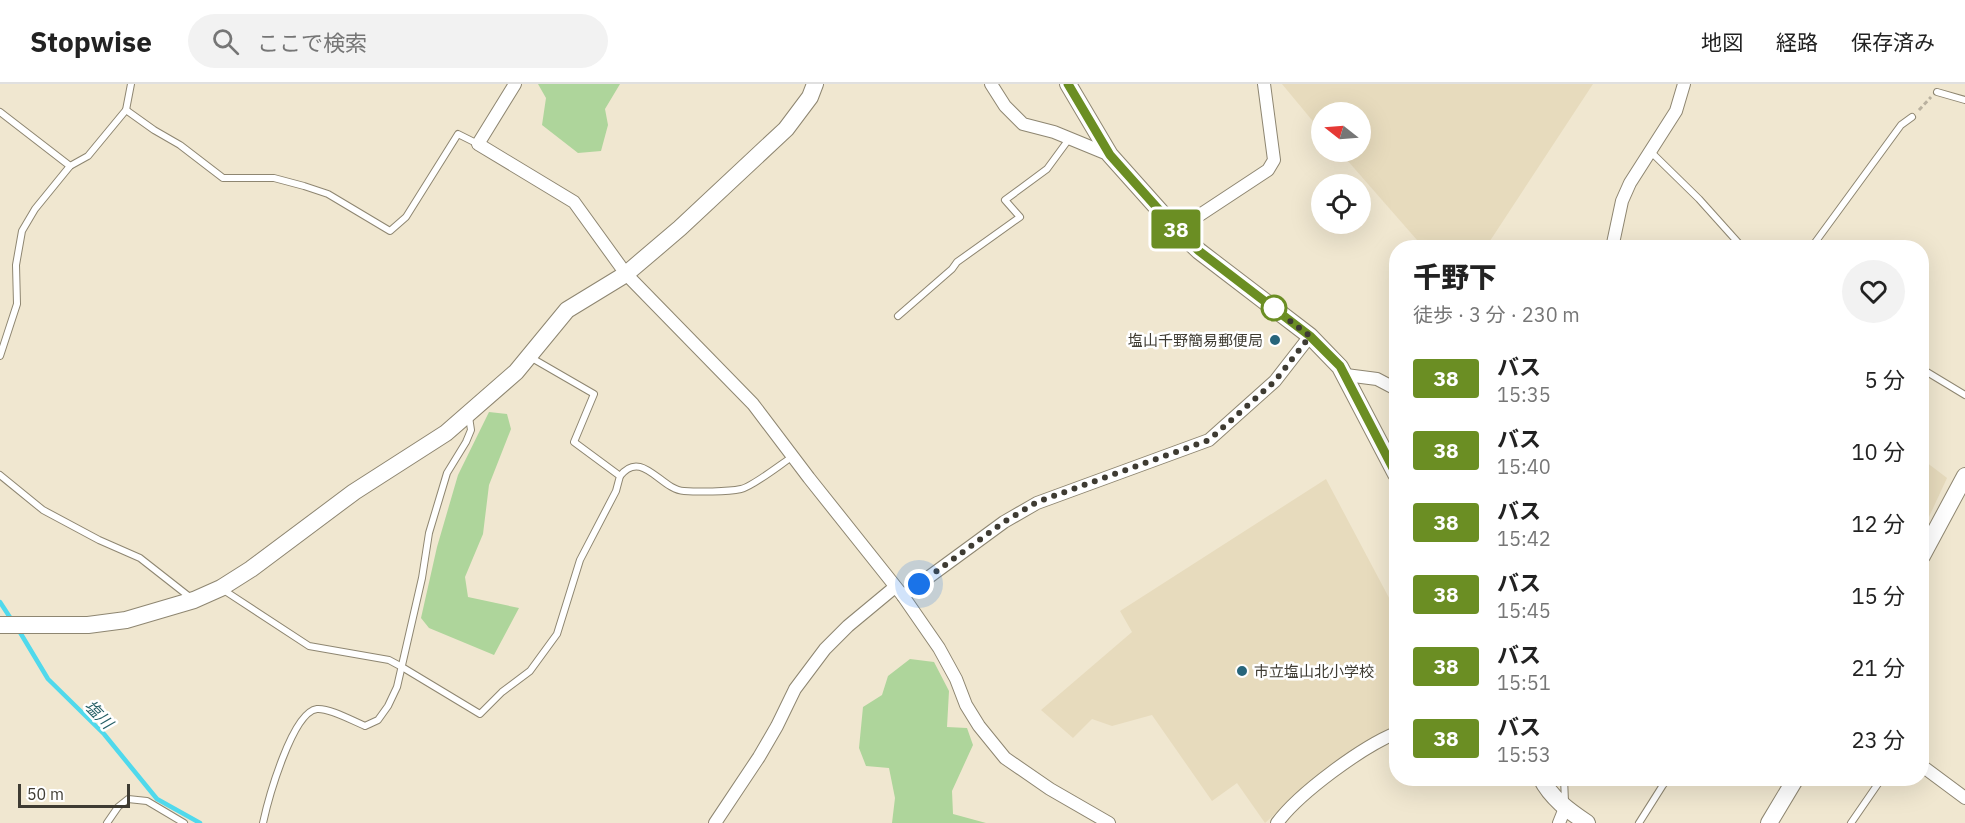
<!DOCTYPE html>
<html lang="ja">
<head>
<meta charset="utf-8">
<style>
	body { margin:0; font-family:"IBM Plex Sans","Noto Sans JP",sans-serif; background:#f2f2f2; color:#222; height:100vh; display:flex; flex-direction:column; font-size:22px; white-space:nowrap }
	* { box-sizing:border-box; margin:0 }
	p { font-size:20px; color:#767676 }
	.icon { flex:none; width:33px; height:33px; fill:none; stroke:currentColor; stroke-width:2; stroke-linecap:round; stroke-linejoin:round }
	.map { position:relative; flex:1; overflow:hidden }
	.side { position:absolute; left:1389px; top:156px; width:540px; height:546px; display:flex; flex-direction:column; background:#fff; border-radius:24px; box-shadow:0 6px 24px #0002 }
	.side>* { flex:none }
	.badge { padding:0 12px; border-radius:4px; font-size:21px; line-height:39px }
	.needle { width:39px; rotate:287deg }
	.controls { position:absolute; left:1311px; top:18px; display:grid; gap:12px }
	.controls a { display:grid; place-items:center; width:60px; height:60px; border-radius:50%; background:#fff; box-shadow:0 6px 24px #0002; font-size:30px }
	.scale { position:absolute; left:18px; bottom:15px; width:112px; box-sizing:border-box; padding-left:6px; border:3px solid #3e3b32; border-top:0; font-size:16px; line-height:21px; white-space:nowrap; color:#3e3b32; -webkit-text-stroke:4px #fff; paint-order:stroke }
	.you { position:absolute; width:30px; height:30px; margin:-15px; border:4px solid #fff; border-radius:50%; background:#1a73e8; box-shadow:0 0 0 9px #1a73e833 }
	.map>.badge { position:absolute; translate:-50% -50%; box-shadow:0 0 0 3px #fff }
	.round { display:grid; place-items:center; flex:none; width:63px; height:63px; border-radius:32px; background:#f2f2f2 }
	.headline { display:flex; align-items:center; justify-content:space-between; height:102px; padding:0 24px }
	h1 { font-size:28px; font-weight:800; line-height:45px }
	ul { padding:0; list-style:none }
	li { display:flex; align-items:center; gap:18px; height:72px; padding:0 24px }
	li div { flex:1 }
	li b { display:block; font-size:22px }
	li em { font-style:normal }
	li .badge { min-width:66px; font-weight:700; text-align:center }
	header { display:flex; align-items:center; gap:36px; box-sizing:border-box; height:84px; padding:0 30px; background:#fff; border-bottom:2px solid #e0e0e0 }
	header strong { font-size:28px }
	nav { display:flex; gap:33px; margin-inline-start:auto; font-size:21px }
	.search { width:420px; height:54px; background:#f2f2f2; display:flex; align-items:center; gap:15px; box-sizing:border-box; padding:0 21px; border-radius:33px; color:#767676; font-size:22px }
	.map>svg:first-child { display:block }
</style>
</head>
<body>
<header>
<strong>Stopwise</strong>
<div class="search"><svg class="icon" aria-label="search" viewBox="0 0 24 24"><circle cx="10" cy="10" r="6"/><path d="M15 15l6 6"/></svg>ここで検索</div>
<nav><a>地図</a><a>経路</a><a>保存済み</a></nav>
</header>
<div class="map">
<svg width="1965" height="739" viewBox="0 0 1965 739">
	<rect width="100%" height="100%" fill="#f0e7d0"/>
	<g fill="#e7dbbd">
		<path d="M1282,0H1593L1486,163L1424,164L1340,68H1360V28H1322L1321,47Z"/>
		<path d="M1922,375L1947,394L1922,448Z"/>
		<path d="M1326,395L1396,527V646L1305,703L1265,739L1237,699L1212,717L1152,631L1112,642L1092,635L1073,654L1041,626L1132,548L1120,527Z"/>
	</g>
	<g fill="#aed59b">
		<path d="M538,0H620L605,25L608,41L601,67L578,69L542,41L546,14Z"/>
		<path d="M489,328L507,330L511,345L489,401L483,450L465,493L468,513L519,524L494,571L429,544L421,534L437,463L458,391Z"/>
		<path d="M910,575L934,578L949,607L947,643L967,644L973,661L952,707L953,730L986,739H892L895,714L889,684L866,682L859,664L863,623L882,611L888,592Z"/>
	</g>
	<g fill="none" stroke-linecap="round" stroke-linejoin="round">
		<g stroke="#50d9ec" stroke-width="4.5">
			<path d="M0,518L13,538"/>
			<path d="M18,545L48,595L104,650L157,715L200,739"/>
		</g>
		<defs>
			<g id="lane">
				<path d="M1937,8L1965,16"/>
				<path d="M126,26L154,46L180,61L223,94H274L304,102L328,110L390,147L406,133L458,50L478,60"/>
				<path d="M0,28L70,82"/>
				<path d="M1650,67L1699,115L1743,164"/>
				<path d="M1811,164L1901,41L1912,33"/>
				<path d="M898,232L952,185L957,178L1020,133L1005,116L1047,85L1069,55"/>
				<path d="M0,272L17,220L16,181L22,147L35,125L70,82L88,72L126,26L131,0"/>
				<path d="M1922,285L1965,311"/>
				<path d="M0,391L43,426L99,456L140,474L191,514"/>
				<path d="M620,392C642,364 661,406 684,407C698,408 727,408 741,405C752,403 781,380 792,373"/>
				<path d="M222,505L309,562L389,576L402,583L480,630L502,608L530,587L557,550L580,476L616,407L620,392L574,358L594,310L530,273"/>
				<path d="M1564,694L1565,718"/>
				<path d="M107,739L118,723L128,715L147,717L184,739"/>
				<path d="M263,739C268,716 292,628 317,625C330,624 353,637 365,642L378,636L388,622L397,603L422,494L429,449L447,389L466,358L471,346L469,333"/>
				<path d="M1639,739L1663,701L1669,694"/>
				<path d="M1851,739L1882,694"/>
			</g>
			<g id="street">
				<path d="M515,0L478,60L574,118L626,190L753,320L809,394L903,512L939,564L956,595L966,621L979,642L1005,674L1050,705L1109,739"/>
				<path d="M991,0L1005,22L1023,40L1054,48L1110,71"/>
				<path d="M1177,146L1268,86L1274,76L1264,0"/>
				<path d="M1612,164L1622,117L1630,99L1676,27L1684,0"/>
				<path d="M1346,291L1377,295L1396,305"/>
				<path d="M903,512L1004,438L1037,419L1209,356L1275,297L1310,252"/>
				<path d="M1922,682L1965,714"/>
				<path d="M715,739L759,673L777,642L795,605L825,565L848,542L895,503"/>
				<path d="M1277,739C1299,709 1362,663 1396,649"/>
				<path d="M1559,739L1565,724"/>
			</g>
			<g id="secondary">
				<path d="M1068,0L1110,71L1177,146L1199,167L1310,252L1340,283L1396,390"/>
				<path d="M1922,472L1965,392"/>
				<path d="M0,541H88L126,536L194,516L221,504L251,485L354,408L446,349L516,288L567,226L626,190L680,144L786,45L810,13L815,0"/>
				<path d="M1541,694C1551,714 1569,727 1587,739"/>
				<path d="M1769,739L1796,694"/>
			</g>
		</defs>
		<use href="#lane" stroke="#8e8671" stroke-width="8"/>
		<use href="#street" stroke="#8e8671" stroke-width="14"/>
		<use href="#secondary" stroke="#8e8671" stroke-width="18"/>
		<path stroke="#b9b19f" stroke-width="3" stroke-dasharray="4.5 3" stroke-linecap="butt" d="M1919,26L1931,13"/>
		<use href="#lane" stroke="#fff" stroke-width="6"/>
		<use href="#street" stroke="#fff" stroke-width="12"/>
		<use href="#secondary" stroke="#fff" stroke-width="16"/>
	</g>
	<g fill="none" stroke-linecap="round" stroke-linejoin="round">
		<defs>
			<path id="line" d="M1068,0L1110,71L1177,146L1199,167L1310,252L1340,282L1396,390"/>
		</defs>
		<use href="#line" stroke="#fff" stroke-width="14"/>
		<use href="#line" stroke="#6b8e23" stroke-width="9"/>
		<path stroke="#3e3b32" stroke-width="6" stroke-dasharray="0 10.8" d="M919,500L1004,438L1037,418L1209,356L1275,297L1310,252L1273,224H1274"/>
	</g>
	<circle fill="#fff" stroke="#6b8e23" stroke-width="3" cx="1274" cy="224" r="12"/>
	<g fill="#27657b" stroke="#fff" stroke-width="2">
		<circle cx="1275" cy="256" r="6"/>
		<circle cx="1242" cy="587" r="6"/>
	</g>
	<g text-anchor="middle" dominant-baseline="central" stroke-width="5" stroke-linejoin="round" paint-order="stroke">
		<g font-size="15" fill="#3e3b32" stroke="#fff" text-anchor="end">
			<text x="1263" y="256">塩山千野簡易郵便局</text>
			<text x="1254" y="587" text-anchor="start">市立塩山北小学校</text>
		</g>
		<g font-size="16" font-style="italic" fill="#276067" stroke="#fff">
			<text transform="translate(99 630) rotate(46)">塩川</text>
		</g>
	</g>
</svg>
<div class="controls">
<a><svg class="needle" viewBox="-14 -14 28 28"><path d="M0-13l5 13h-10z" fill="#e53935"/><path d="M0 13l5-13h-10z" fill="#767676"/></svg></a>
<a><svg class="icon" aria-label="locate" viewBox="0 0 24 24"><circle cx="12" cy="12" r="6"/><path d="M12 2v4M12 18v4M2 12h4M18 12h4"/></svg></a>
</div>
<div class="scale">50 m</div>
<div class="you" style="left:919px;top:500px"></div>
<b class="badge" style="left:1176px;top:145px;background:#6b8e23;color:#fff">38</b>
<section class="side">
<div class="headline"><div><h1>千野下</h1><p>徒歩 · 3 分 · 230 m</p></div><a class="round"><svg class="icon" aria-label="heart" viewBox="0 0 24 24"><path d="M12 20l-8-8c-3-5 5-10 8-4 3-6 11-1 8 4z"/></svg></a></div>
<ul>
<li><span class="badge" style="background:#6b8e23;color:#fff">38</span><div><b>バス</b><p>15:35</p></div><em>5 分</em></li>
<li><span class="badge" style="background:#6b8e23;color:#fff">38</span><div><b>バス</b><p>15:40</p></div><em>10 分</em></li>
<li><span class="badge" style="background:#6b8e23;color:#fff">38</span><div><b>バス</b><p>15:42</p></div><em>12 分</em></li>
<li><span class="badge" style="background:#6b8e23;color:#fff">38</span><div><b>バス</b><p>15:45</p></div><em>15 分</em></li>
<li><span class="badge" style="background:#6b8e23;color:#fff">38</span><div><b>バス</b><p>15:51</p></div><em>21 分</em></li>
<li><span class="badge" style="background:#6b8e23;color:#fff">38</span><div><b>バス</b><p>15:53</p></div><em>23 分</em></li>
</ul>
</section>
</div>
</body>
</html>
